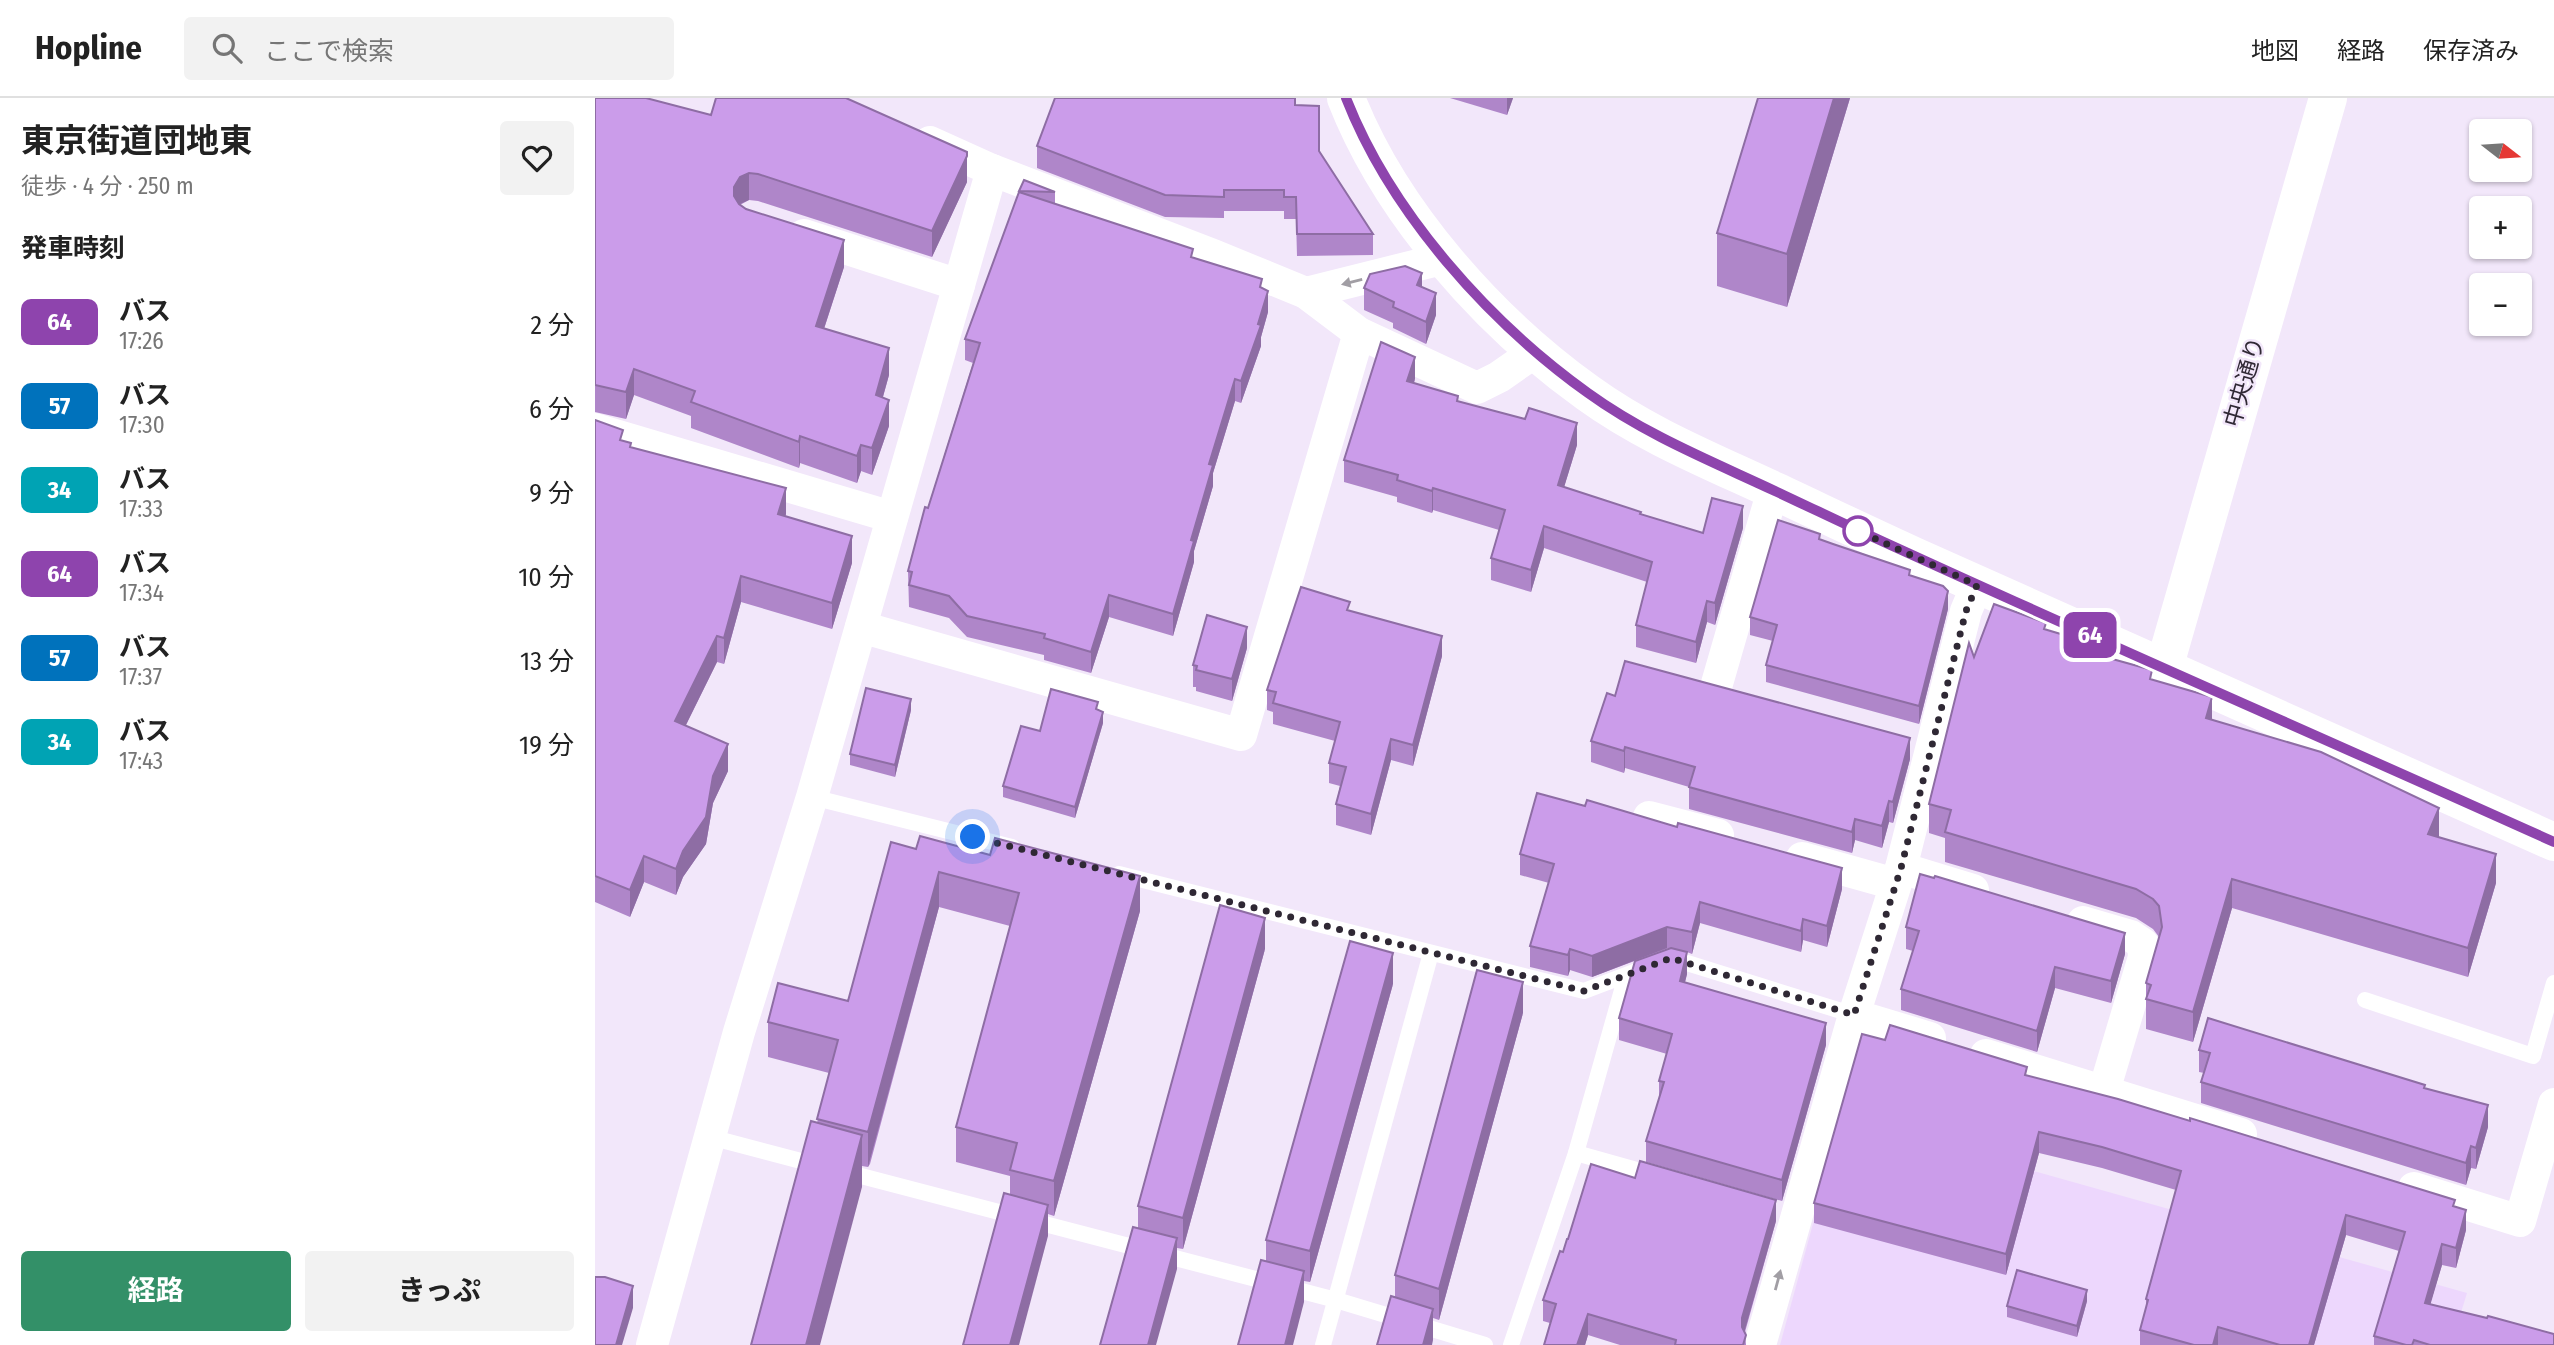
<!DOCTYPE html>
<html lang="ja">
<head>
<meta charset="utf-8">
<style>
	body { margin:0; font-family:"Fira Sans Condensed","Noto Sans JP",sans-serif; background:#f2f2f2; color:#222; height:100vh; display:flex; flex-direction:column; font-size:26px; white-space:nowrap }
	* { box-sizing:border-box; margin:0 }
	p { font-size:23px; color:#767676 }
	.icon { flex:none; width:38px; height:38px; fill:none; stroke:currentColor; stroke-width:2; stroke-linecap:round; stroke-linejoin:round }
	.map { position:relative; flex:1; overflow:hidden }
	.details { display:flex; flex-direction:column; background:#fff; width:595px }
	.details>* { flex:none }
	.badge { padding:0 14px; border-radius:10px; font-size:24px; line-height:46px }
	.needle { width:46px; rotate:107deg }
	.tools { position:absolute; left:1874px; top:21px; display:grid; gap:14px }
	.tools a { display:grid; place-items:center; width:63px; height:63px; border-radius:7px; background:#fff; box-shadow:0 2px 5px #0004; font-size:35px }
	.you { position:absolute; width:35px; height:35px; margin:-18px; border:5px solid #fff; border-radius:50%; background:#1a73e8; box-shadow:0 0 0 10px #1a73e833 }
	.map>.badge { position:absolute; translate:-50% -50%; box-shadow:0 0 0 4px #fff }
	h2 { padding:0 21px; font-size:26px; line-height:63px }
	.round { display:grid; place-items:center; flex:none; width:74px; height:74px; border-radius:7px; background:#f2f2f2 }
	.headline { display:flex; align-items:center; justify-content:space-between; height:119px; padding:0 21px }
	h1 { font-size:33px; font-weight:700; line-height:52px }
	.cta { display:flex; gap:14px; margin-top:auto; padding:14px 21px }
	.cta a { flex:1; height:80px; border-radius:7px; background:#339068; color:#fff; font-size:28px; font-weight:700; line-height:80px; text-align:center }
	.cta a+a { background:#f2f2f2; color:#222 }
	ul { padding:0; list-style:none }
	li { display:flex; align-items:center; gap:21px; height:84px; padding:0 21px }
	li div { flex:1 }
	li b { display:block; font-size:26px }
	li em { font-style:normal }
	li .badge { min-width:77px; font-weight:700; text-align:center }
	header { display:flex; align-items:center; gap:42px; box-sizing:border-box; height:98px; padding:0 35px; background:#fff; border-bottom:2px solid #e0e0e0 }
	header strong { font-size:33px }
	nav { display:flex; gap:38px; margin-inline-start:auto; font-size:24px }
	.search { width:490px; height:63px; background:#f2f2f2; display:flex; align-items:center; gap:18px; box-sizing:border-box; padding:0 24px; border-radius:7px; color:#767676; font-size:26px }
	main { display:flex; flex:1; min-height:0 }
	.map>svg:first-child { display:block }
</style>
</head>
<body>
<header>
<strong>Hopline</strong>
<div class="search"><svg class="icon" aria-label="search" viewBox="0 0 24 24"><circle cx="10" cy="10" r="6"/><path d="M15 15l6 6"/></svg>ここで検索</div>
<nav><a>地図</a><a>経路</a><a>保存済み</a></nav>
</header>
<main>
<section class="details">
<div class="headline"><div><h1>東京街道団地東</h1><p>徒歩 · 4 分 · 250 m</p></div><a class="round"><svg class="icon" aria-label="heart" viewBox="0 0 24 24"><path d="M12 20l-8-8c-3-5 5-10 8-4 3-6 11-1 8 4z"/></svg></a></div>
<h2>発車時刻</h2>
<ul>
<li><span class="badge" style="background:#8e44ad;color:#fff">64</span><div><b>バス</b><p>17:26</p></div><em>2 分</em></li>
<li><span class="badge" style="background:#0072bc;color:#fff">57</span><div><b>バス</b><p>17:30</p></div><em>6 分</em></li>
<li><span class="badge" style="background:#00a3b4;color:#fff">34</span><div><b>バス</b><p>17:33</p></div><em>9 分</em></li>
<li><span class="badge" style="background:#8e44ad;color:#fff">64</span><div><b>バス</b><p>17:34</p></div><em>10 分</em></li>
<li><span class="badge" style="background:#0072bc;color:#fff">57</span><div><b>バス</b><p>17:37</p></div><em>13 分</em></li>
<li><span class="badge" style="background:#00a3b4;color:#fff">34</span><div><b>バス</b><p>17:43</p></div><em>19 分</em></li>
</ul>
<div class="cta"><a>経路</a><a>きっぷ</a></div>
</section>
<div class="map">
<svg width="1959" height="1247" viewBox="0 0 1959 1247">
	<rect width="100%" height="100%" fill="#f2e7fa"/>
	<path fill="#edd7fd" d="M1247,1019L1872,1195L1856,1247H1185Z"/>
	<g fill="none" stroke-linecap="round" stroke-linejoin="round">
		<g stroke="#fff" stroke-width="16">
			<path d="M217,699L417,749"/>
			<path d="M524,776L989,893L1076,860L1259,917"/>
			<path d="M1770,902L1938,958L1959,885"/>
			<path d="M115,1039L225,1068"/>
			<path d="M981,1055L1063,1078"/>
			<path d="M247,1073L741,1202L890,1247"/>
			<path d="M728,1247L836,855"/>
			<path d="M916,1247L981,1055L1031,878"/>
		</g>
		<g stroke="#fff" stroke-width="32">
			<path d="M335,44L397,72L618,157L711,195L764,235L882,290L904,279L940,254"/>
			<path d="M209,137L364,187"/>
			<path d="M711,195L847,161"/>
			<path d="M0,331L297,419"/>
			<path d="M266,529L646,637L764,235"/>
			<path d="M1121,589L1178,392"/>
			<path d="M1054,719L1123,737"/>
			<path d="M1207,760L1300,786"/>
			<path d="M1306,770L1378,792"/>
			<path d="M1488,824L1536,838L1548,846L1549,859L1509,993"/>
			<path d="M1259,917L1335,940"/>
			<path d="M1391,957L1646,1036"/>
			<path d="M1819,1090L1925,1123L1959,1006"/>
			<path d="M57,1247L144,934L217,699L397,72"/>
			<path d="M1165,1247L1259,917L1306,770L1371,513L1382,487"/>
		</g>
		<g stroke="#fff" stroke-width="38">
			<path d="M751,0C796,115 894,224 993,295C1051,337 1116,363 1180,393C1227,415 1273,437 1319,458C1532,555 1746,649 1959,744"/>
			<path d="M1569,570L1733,0"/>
		</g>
	</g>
	<g fill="#af86c9">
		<path d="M0,0L372,84L337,159L163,103L154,102L145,107L249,169L229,231L294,277L288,299L294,328L277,377L266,373L262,385L205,365L204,370L96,330V318L39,297L31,321L0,314Z"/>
		<path d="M855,0H918L912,17Z"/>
		<path d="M1163,0H1255L1192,209L1122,188V135Z"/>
		<path d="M700,7L724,53L778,136V157L702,158L701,121H689V113H629V120L570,119L442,70V48Z"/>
		<path d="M429,82L460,94V106L598,160L667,190L673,214L666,239V248L646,305L640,303L618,375V388L599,453V464L578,538L514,519L496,575L449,562V557L372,539L354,520L314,509L313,473L378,265L370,262V241Z"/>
		<path d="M827,189L841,217L831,246L798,230V225L769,212V190Z"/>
		<path d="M820,281L819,285L863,303L982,347L969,389L1046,417L1108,435L1148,430L1120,527L1112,524L1101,565L1041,549V527L1052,484L949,450L936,494L896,482V460L904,432L838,412L837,415L802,404V399L749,384V362Z"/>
		<path d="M0,322L36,349L191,416L190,418L257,465L237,531L146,504L129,566L122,564L91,627L133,673L118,705L111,746L88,779L81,797L49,784L35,819L0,804Z"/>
		<path d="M1225,441L1315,478L1353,511L1324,626L1171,584V567L1178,543L1155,537V519Z"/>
		<path d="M755,513L847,558L818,668L796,662L776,737L741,727V706L745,688L734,685V665L740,643L678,626V614L672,612V592Z"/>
		<path d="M1451,531L1557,582L1617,622L1844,739L1901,785L1873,879L1637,810L1598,944L1551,931V885L1564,839L1558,831L1541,820L1350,764V740L1334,735V706L1379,559Z"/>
		<path d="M652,550L637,603L601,593V589H598V567Z"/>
		<path d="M1020,598L1315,661L1298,725L1294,724L1287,750L1260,742L1257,755L1094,711V689L1030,670L1029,675L996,664V643Z"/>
		<path d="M316,612L300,679L255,667V656Z"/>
		<path d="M503,612L508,625L480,720L408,699V688L445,633Z"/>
		<path d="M296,744L545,813L459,1118L453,1116V1138L415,1097V1078L361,1064V1029L415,828L344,809L275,1066L273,1069L267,1068V1089L222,1025L234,975L173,959V924L253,903Z"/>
		<path d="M925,756L1247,791L1232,849L1208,842L1206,854L1105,825L1097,856L1092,854V876L1090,884L1231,947L1187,1103L1051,1064V1043L1064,1001V983L1072,956L1024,942V920L1074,850L997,879L975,872L973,878L935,869V848L954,785L925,777Z"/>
		<path d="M1311,829L1530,856L1516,905L1460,890L1442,954L1306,912V891L1318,853L1311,851Z"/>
		<path d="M670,851L588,1151L582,1150V1171L543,1130V1108Z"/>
		<path d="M798,886L715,1184L709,1183V1204L671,1163V1142Z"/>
		<path d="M928,915L844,1222L838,1220V1242L800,1199V1177Z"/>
		<path d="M1604,952L1830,990L1893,1029L1881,1071L1876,1070L1871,1087L1606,1005V984L1609,975L1604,974Z"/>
		<path d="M1432,977L1860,1109L1871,1132L1861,1170L1847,1167L1835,1206L1959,1247H1779V1238L1804,1153L1751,1137L1719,1247H1545V1232L1551,1211V1201L1581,1092L1507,1070L1444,1055L1411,1177L1219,1125V1105Z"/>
		<path d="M1181,1123L1150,1234L1151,1247H1025L993,1237L990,1247H949L955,1225L948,1223V1202L973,1141Z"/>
		<path d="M1492,1203L1482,1239L1412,1219V1208Z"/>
	</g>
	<g fill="#8e6da4">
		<path d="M912,0H918L912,17Z"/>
		<path d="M1239,0H1255L1192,209V156Z"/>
		<path d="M372,58V84L337,159V133Z"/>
		<path d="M154,75V102L145,106L139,115V89L145,79Z"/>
		<path d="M249,142V169L221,255V228Z"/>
		<path d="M827,175V197L822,187Z"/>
		<path d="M673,193V214L666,239V248L646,305V283Z"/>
		<path d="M841,195V217L831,246V224Z"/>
		<path d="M294,250V277L281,323V297Z"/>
		<path d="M820,259V281L812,305V283Z"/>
		<path d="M39,271V297L31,321V294Z"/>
		<path d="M640,281V303L618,375V388L599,453V464L578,538V516L614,366Z"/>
		<path d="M294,302V328L277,377V350Z"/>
		<path d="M982,325V347L963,409V387Z"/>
		<path d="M205,338V365L204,370V344Z"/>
		<path d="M266,347V373L262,385V358Z"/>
		<path d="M191,390V416L183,442V416Z"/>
		<path d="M838,390V412L837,415V393Z"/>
		<path d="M1148,408V430L1120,527V505Z"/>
		<path d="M949,428V450L936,494V472Z"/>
		<path d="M257,438V465L237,531V505Z"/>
		<path d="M146,478V504L129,566V540Z"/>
		<path d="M1353,493V511L1324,626V608Z"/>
		<path d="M514,497V519L496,575V554Z"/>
		<path d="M1112,503V524L1101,565V544Z"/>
		<path d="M652,529V550L637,603V581Z"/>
		<path d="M122,538V564L80,649V623Z"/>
		<path d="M847,538V558L818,668V647Z"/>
		<path d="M1617,599V629L1611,620Z"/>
		<path d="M316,601V612L300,679V667Z"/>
		<path d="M508,614V625L480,720V709Z"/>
		<path d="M1315,640V661L1298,725V704Z"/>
		<path d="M796,641V662L776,737V716Z"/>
		<path d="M133,646V673L118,705L111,746L88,779L81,797V771L118,678Z"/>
		<path d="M1030,649V670L1029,675V653Z"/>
		<path d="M1294,703V724L1287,750V728Z"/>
		<path d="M1844,710V740L1833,736Z"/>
		<path d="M1260,721V742L1257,755V734Z"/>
		<path d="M1901,756V785L1873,879V850Z"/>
		<path d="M49,758V784L35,819V792Z"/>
		<path d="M1247,770V791L1232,849V828Z"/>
		<path d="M344,774V809L273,1069V1034Z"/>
		<path d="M545,778V813L459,1118V1083Z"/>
		<path d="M1637,781V810L1598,944V914Z"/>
		<path d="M1105,804V825L1097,856V834Z"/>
		<path d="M670,820V851L588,1151V1120Z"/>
		<path d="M1208,821V842L1206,854V833Z"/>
		<path d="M1072,829V850L997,879V858Z"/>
		<path d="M1530,835V856L1516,905V883Z"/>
		<path d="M975,851V872L973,878V857Z"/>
		<path d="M1092,854V876L1085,904V883Z"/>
		<path d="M798,855V886L715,1184V1153Z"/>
		<path d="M1460,869V890L1442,954V933Z"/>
		<path d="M928,884V915L844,1222V1191Z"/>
		<path d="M1231,925V947L1187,1103V1082Z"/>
		<path d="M1893,1007V1029L1881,1071V1050Z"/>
		<path d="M1444,1034V1055L1411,1177V1156Z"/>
		<path d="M267,1037V1089L225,1247H211Z"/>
		<path d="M1876,1048V1070L1871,1087V1065Z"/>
		<path d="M1181,1102V1123L1147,1242V1220Z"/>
		<path d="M453,1107V1138L424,1247H415Z"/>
		<path d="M1871,1112V1132L1861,1170V1150Z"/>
		<path d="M1751,1117V1137L1719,1247H1714Z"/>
		<path d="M582,1140V1171L561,1247H553Z"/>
		<path d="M1847,1146V1167L1830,1225V1205Z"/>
		<path d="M709,1173V1204L698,1247H690Z"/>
		<path d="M38,1188V1210L27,1247H21Z"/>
		<path d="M1492,1192V1203L1482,1239V1228Z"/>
		<path d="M838,1211V1242L837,1247H828Z"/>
		<path d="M993,1216V1237L990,1247H982Z"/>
		<path d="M1623,1229V1247H1618Z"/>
	</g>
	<g fill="#cb9cea" stroke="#8e6da4" stroke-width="2">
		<path d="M0,0H51L116,17L121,0H251L372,54V58L337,133L163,76L154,75L145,79L139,89V98L144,106L151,111L249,142L221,228L294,250L281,297L294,302L277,350L266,347L262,358L205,338L204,344L96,304L100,293L39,271L31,294L0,287Z"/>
		<path d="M460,0H700V7L724,8V53L778,136H702L701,99H689V92H629V99L570,97L442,48Z"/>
		<path d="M1163,0H1239L1192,156L1122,135Z"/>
		<path d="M429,82L460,94L424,93Z"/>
		<path d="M424,94L598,151L596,159L667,181L665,189L673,193L663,226L666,227L646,283L640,281L614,366L618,367L596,442L599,443L578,516L514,497L496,554L449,540L450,536L372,518L354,498L314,487L317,474L313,473L330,409L333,410L385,245L370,241Z"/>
		<path d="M810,168L827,175L822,187L841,195L831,224L798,209L799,204L769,190L775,176Z"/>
		<path d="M786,244L820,259L812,283L863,298L862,303L930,321L934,310L982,325L963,387L1046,414L1045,416L1108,435L1117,400L1148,408L1120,505L1112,503L1101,544L1041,527L1057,464L949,428L936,472L896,460L910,412L838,390L837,393L802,382L803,377L749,362Z"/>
		<path d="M0,322L28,332L25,342L36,345L35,349L191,390L183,416L257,438L237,505L146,478L129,540L122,538L80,623L133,646L118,678L111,719L88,753L81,771L49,758L35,792L0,778Z"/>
		<path d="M1183,422L1225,436L1224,441L1238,446L1315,472L1314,477L1348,488L1353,493L1324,608L1171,567L1182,527L1155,519Z"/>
		<path d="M706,489L755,504L752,512L847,538L818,647L796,641L776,716L741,706L751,669L734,665L745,624L678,605L681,594L672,592Z"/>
		<path d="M1399,506L1451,525L1449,531L1506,548L1503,557L1557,572L1555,581L1617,599L1611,620L1726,654L1844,710L1833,736L1901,756L1873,850L1637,781L1598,914L1551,901L1556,887L1551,885L1567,829L1564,808L1558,801L1541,791L1350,734L1356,712L1334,706L1374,545L1379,559Z"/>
		<path d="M612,517L652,529L637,581L601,572L602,568L598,567Z"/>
		<path d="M1030,563L1315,640L1298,704L1294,703L1287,728L1260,721L1257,734L1094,689L1100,669L1030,649L1029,653L996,643L1012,595L1020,598Z"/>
		<path d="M271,590L316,601L300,667L255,656Z"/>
		<path d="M456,591L503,604L501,611L508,614L480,709L408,688L426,628L445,633Z"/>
		<path d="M942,695L990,708L992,702L1082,729L1083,725L1247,770L1232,828L1208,821L1206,833L1105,804L1097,834L1072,829L997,858L975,851L973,857L935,848L959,766L925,756Z"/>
		<path d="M325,738L395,757L400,740L545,778L459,1083L415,1072L422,1045L361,1029L424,795L344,774L273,1034L222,1021L243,942L173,924L183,885L253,903L296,744L321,751Z"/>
		<path d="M1325,776L1339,780L1340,778L1530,835L1516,883L1460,869L1442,933L1306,891L1324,833L1311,829Z"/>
		<path d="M625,807L670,820L588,1120L543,1108Z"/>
		<path d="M755,843L798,855L715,1153L671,1142Z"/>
		<path d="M1076,850L1092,854L1085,883L1231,925L1187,1082L1051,1043L1069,984L1064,983L1077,936L1024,920L1040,863Z"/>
		<path d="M882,872L928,884L844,1191L800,1177Z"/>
		<path d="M1613,920L1830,987L1829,990L1893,1007L1881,1050L1876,1048L1871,1065L1606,984L1615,955L1604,952Z"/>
		<path d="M1295,927L1432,969L1430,977L1523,1001L1595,1023V1020L1860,1102L1858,1108L1871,1112L1861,1150L1847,1146L1830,1205L1892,1220L1893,1218L1959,1236V1247H1835L1819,1242L1817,1247H1811L1779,1238L1810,1134L1751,1117L1714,1247H1685L1623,1229L1618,1247H1599L1545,1232L1553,1202L1551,1201L1586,1073L1507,1049L1444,1034L1411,1156L1219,1105L1267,936L1290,942Z"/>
		<path d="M216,1023L267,1037L211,1247H156Z"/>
		<path d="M1045,1063L1181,1102L1147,1220V1229L1151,1237L1148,1247H1080L1081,1242L993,1216L982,1247H949L961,1206L948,1202L965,1153L968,1154L972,1141H973L996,1066L1040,1080Z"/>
		<path d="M409,1095L453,1107L415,1247H368Z"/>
		<path d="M538,1129L582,1140L553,1247H505Z"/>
		<path d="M666,1162L709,1173L690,1247H643Z"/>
		<path d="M1422,1172L1492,1192L1482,1228L1412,1208Z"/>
		<path d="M0,1179H10L38,1188L21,1247H0Z"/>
		<path d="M796,1198L838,1211L828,1247H782Z"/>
	</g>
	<defs><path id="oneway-solid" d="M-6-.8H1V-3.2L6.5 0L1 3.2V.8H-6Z" transform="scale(1.75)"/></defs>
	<g fill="#a19ea4">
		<use href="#oneway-solid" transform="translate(757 184) rotate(166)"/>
		<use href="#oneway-solid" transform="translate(1183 1182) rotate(-75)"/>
	</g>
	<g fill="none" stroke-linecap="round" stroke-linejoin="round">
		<defs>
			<path id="line" d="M751,0C796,115 894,224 993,295C1051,337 1116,363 1180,393C1225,414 1268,435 1313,455C1527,553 1744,647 1959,744"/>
		</defs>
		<use href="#line" stroke="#fff" stroke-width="16"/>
		<use href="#line" stroke="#8e44ad" stroke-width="10"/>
		<path stroke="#2f2834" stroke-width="7" stroke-dasharray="0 12.6" d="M378,739L989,893L1076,860L1259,917L1306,770L1371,513L1382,487L1263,433"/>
	</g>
	<circle fill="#fff" stroke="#8e44ad" stroke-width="3.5" cx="1263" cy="433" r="14"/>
	<g text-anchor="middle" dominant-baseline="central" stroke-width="5" stroke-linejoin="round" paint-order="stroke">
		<g font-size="23" fill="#2f2834" stroke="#f2e7fa">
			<text transform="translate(1649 284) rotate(-74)">中央通り</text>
		</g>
	</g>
</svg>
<div class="tools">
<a><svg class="needle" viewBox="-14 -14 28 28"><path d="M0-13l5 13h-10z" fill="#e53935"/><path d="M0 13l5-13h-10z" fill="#767676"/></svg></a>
<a>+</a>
<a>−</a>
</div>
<div class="you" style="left:378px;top:739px"></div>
<b class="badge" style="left:1495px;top:537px;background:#8e44ad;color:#fff">64</b>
</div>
</main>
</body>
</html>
